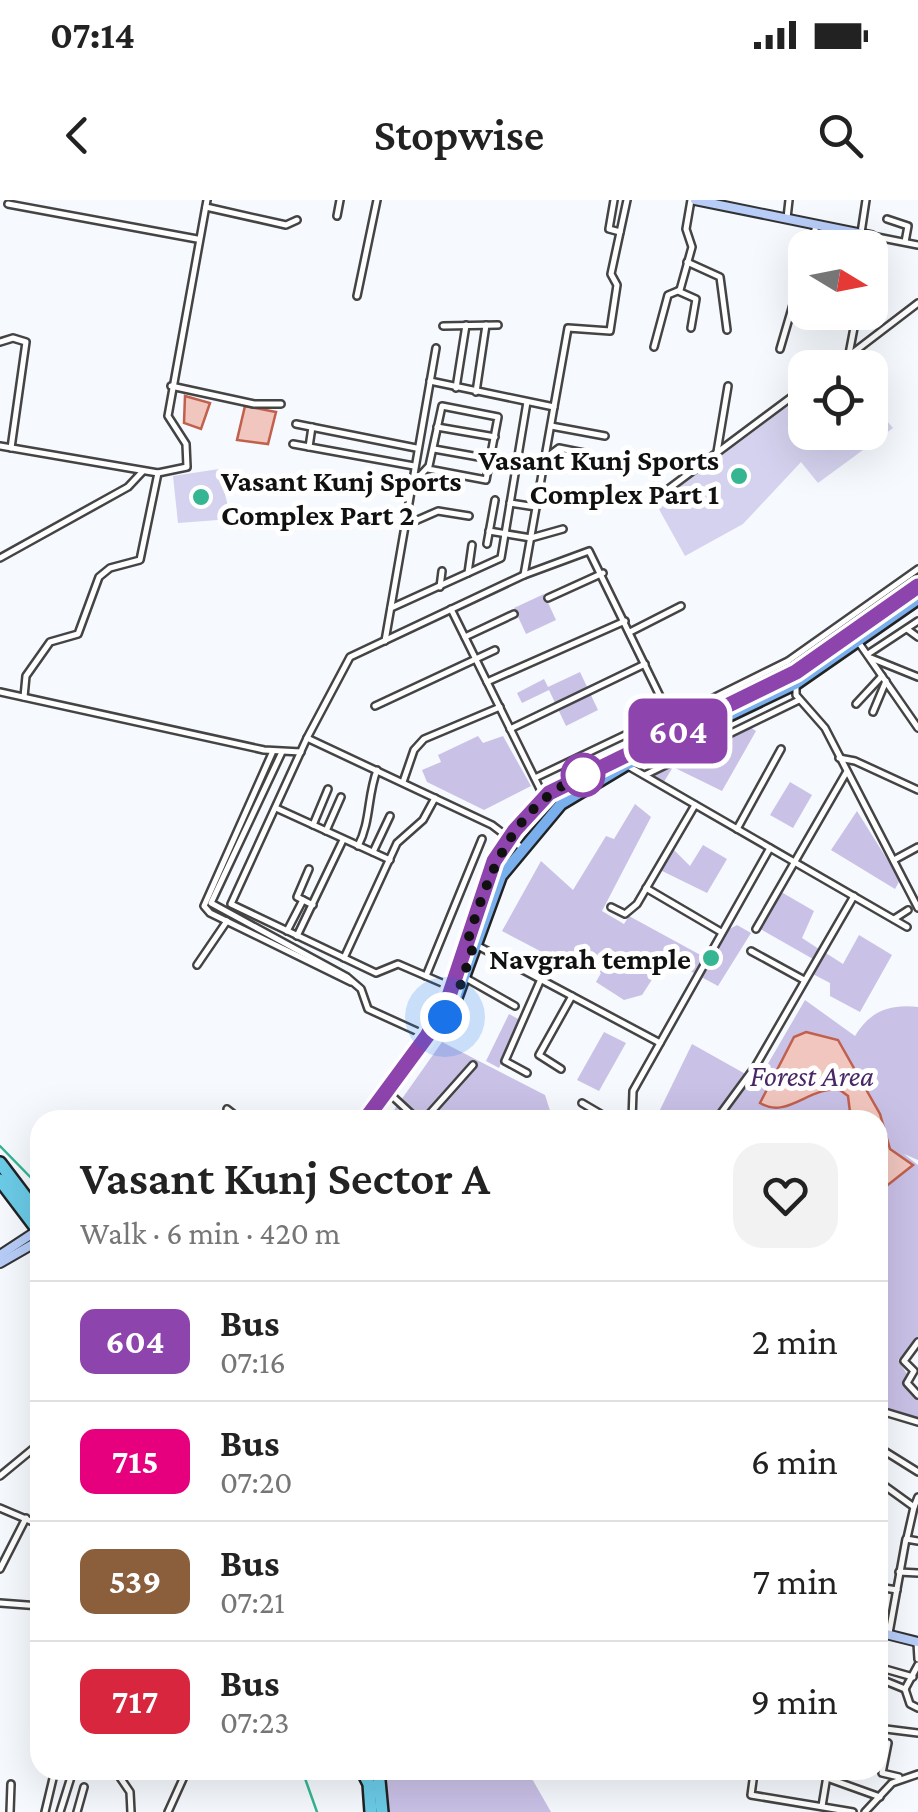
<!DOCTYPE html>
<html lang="en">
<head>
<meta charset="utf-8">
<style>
	body { margin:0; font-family:"Crimson Pro",serif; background:#f2f2f2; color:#222; height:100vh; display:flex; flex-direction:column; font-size:38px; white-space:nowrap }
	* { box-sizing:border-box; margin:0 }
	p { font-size:32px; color:#767676 }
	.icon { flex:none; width:55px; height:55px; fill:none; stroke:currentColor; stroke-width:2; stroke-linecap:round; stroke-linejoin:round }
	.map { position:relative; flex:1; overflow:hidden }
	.details { position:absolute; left:30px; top:910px; width:858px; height:670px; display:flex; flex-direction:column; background:#fff; border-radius:30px; box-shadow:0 10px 40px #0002 }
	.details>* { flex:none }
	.badge { padding:0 20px; border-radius:15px; font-size:35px; line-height:65px }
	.needle { width:65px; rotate:100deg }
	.tools { position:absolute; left:788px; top:30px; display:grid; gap:20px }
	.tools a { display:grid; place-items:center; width:100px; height:100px; border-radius:20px; background:#fff; box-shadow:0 10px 40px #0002; font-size:50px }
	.you { position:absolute; width:50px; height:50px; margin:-25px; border:8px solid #fff; border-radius:50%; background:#1a73e8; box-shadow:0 0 0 15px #1a73e833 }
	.map>.badge { position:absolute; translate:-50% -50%; box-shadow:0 0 0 5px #fff }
	.round { display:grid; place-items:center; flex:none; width:105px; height:105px; border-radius:30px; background:#f2f2f2 }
	.overview { display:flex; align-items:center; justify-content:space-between; height:170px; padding:0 50px }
	h1 { font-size:48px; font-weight:600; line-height:75px }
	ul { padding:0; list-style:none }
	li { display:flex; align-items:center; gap:30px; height:120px; padding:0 50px; border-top:2px solid #e0e0e0 }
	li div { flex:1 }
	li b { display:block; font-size:38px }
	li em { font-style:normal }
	li .badge { min-width:110px; font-weight:700; text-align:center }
	.status { display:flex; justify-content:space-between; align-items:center; height:70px; padding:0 50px; background:#fff; direction:ltr }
	.status svg { height:28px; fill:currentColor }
	header { display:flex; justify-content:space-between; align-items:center; height:130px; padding:0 50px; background:#fff; font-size:45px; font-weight:600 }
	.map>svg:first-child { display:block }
</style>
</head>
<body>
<div class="status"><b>07:14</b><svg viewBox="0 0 49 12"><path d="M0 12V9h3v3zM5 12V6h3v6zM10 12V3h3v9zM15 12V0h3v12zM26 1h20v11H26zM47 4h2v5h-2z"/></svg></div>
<header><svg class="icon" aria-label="back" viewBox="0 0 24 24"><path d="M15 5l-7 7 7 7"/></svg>Stopwise<svg class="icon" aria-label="search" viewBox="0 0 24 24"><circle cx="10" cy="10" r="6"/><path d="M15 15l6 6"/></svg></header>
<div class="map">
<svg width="918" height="1612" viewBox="0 0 918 1612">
	<rect width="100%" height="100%" fill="#f6f9fe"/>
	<g fill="#cac1e7">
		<path d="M544,394L556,420L526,434L514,408Z"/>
		<path d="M580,472L598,510L566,526L549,490L522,503L517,493L544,479L548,487Z"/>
		<path d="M745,524L756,531L722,591L673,567L662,585L643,574Z"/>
		<path d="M478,536L483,543L503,536L531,586L484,610L427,582L422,570L441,562L438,555Z"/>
		<path d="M790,582L812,595L793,628L770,615Z"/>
		<path d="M635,604L651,617L602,711L624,724L629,716L706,758L720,734L737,725L751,733L718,786L666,758L642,795L624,800L596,782L601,773L569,753L563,763L502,731L541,661L573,690L606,636L614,639Z"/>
		<path d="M857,611L900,680L895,689L831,650Z"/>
		<path d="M669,645L690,666L703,645L727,659L707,693L656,668Z"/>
		<path d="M776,689L814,711L802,738L819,749L813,759L755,726Z"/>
		<path d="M859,735L892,755L860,812L830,796V783L809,772L821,750L843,764Z"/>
		<path d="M805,800L855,836C870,811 890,804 918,807V960L904,954L918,965V1138L898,1160L918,1191V1224L878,1213V920H662L657,916L692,844L758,881Z"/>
		<path d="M509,814L522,821L499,868L486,861Z"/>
		<path d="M604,832L626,843L599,891L577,880Z"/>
		<path d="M442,842L545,895L553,920H387Z"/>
		<path d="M385,1570H527L551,1612H390Z"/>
	</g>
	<g fill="#d5d2ef">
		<path d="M789,201L805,205V232H870V201L893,228L818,283L801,262L743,324L685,356L655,302Z"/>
		<path d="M219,269L231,319L178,323L173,276Z"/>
	</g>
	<g fill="#f1c6be" stroke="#c1604c" stroke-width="2.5">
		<path d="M185,196L210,203L201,229L184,223Z"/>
		<path d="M245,206L276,212L268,244L237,240Z"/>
		<path d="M806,832L838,840L880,914L890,949L913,965L884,988L878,983V920H851L848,896L840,890C810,885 787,920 760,903L794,837Z"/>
	</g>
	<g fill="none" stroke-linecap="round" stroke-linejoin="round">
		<defs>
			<g id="street">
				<path d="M614,0L609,29L620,32"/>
				<path d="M8,4L197,39"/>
				<path d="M206,7L286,25L297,20"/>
				<path d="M337,16L340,0"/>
				<path d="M787,18L789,0"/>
				<path d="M887,19L908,26L905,42"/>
				<path d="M861,33L866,0"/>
				<path d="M810,48L816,26"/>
				<path d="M870,48L872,36L918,45"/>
				<path d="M687,62L720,77L727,130"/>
				<path d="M678,91L696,99L691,128"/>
				<path d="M357,96L377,0"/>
				<path d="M443,126L498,125"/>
				<path d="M0,142L13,138L26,142L11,248"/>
				<path d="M654,147L668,95L680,90L692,47L686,29L691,0"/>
				<path d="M780,149L805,64"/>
				<path d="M849,154L857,112"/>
				<path d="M833,168L918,103"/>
				<path d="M430,181L554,207"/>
				<path d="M171,186L254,204H281"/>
				<path d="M456,188L466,125"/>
				<path d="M476,192L486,125"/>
				<path d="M296,224L416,248"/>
				<path d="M551,226L605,236"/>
				<path d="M437,227L495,237"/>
				<path d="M293,244L414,266"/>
				<path d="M0,246L158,273L187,267L186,244L168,216L207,0"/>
				<path d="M309,247L312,227"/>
				<path d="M434,249L490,259"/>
				<path d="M717,252L728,186"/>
				<path d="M547,257L559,248L584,253L582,270"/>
				<path d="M414,282L429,266L442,206L498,217L486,280L428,269"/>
				<path d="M663,293L805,187"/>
				<path d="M510,303L536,307"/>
				<path d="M406,325L438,311L469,316"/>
				<path d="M489,331L531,338L563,329"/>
				<path d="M487,344L495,300"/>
				<path d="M0,358L128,287L143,271"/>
				<path d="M468,373L472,345"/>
				<path d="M524,375L568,128L610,131L617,85L611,74L627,0"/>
				<path d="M440,387L442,371"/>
				<path d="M548,398L603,373"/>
				<path d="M391,408L501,358L527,202"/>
				<path d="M451,409L543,595"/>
				<path d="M907,429L918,437"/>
				<path d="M630,432L681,406"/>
				<path d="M465,437L514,414"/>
				<path d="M385,441L436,148"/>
				<path d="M859,443L918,528"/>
				<path d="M868,454L918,421"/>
				<path d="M871,458L918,477"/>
				<path d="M487,482L625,421"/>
				<path d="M796,485V495L825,528L918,708"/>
				<path d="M0,492L264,550L301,552"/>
				<path d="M24,497L26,476L50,442L78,434L99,377L110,368L140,360L158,273"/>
				<path d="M856,504L882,476"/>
				<path d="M375,506L495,450"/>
				<path d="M873,512L886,481"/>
				<path d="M671,519L788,461L918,369"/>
				<path d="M510,529L645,464"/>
				<path d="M307,538L492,625L521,647"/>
				<path d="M273,551L204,706L210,713L351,782"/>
				<path d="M282,552L211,703L347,777L361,789L368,809L425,835"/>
				<path d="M839,558L855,561L918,590"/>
				<path d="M628,566L907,727"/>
				<path d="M645,575L799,500"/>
				<path d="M535,578L667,515"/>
				<path d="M403,582L414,550L424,539L500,507"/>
				<path d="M276,608L390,660"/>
				<path d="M313,625L328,589"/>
				<path d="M737,629L781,549"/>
				<path d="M326,631L341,597"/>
				<path d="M358,646C371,621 367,597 377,570"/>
				<path d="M373,652L390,616"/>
				<path d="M894,660L918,647"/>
				<path d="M309,669L297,697L313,705"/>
				<path d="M646,688L721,732"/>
				<path d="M611,707L625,714L637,704L695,605"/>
				<path d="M894,719L908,710"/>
				<path d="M756,729L846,573"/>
				<path d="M287,731L303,700"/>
				<path d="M297,736L343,640"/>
				<path d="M478,746L660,843"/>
				<path d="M751,751L804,780"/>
				<path d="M344,758L397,643L423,620L435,598"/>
				<path d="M197,765L227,721"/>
				<path d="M426,776L482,639"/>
				<path d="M464,777L515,806"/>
				<path d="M449,786L398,764L376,773L231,704L307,538L350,457L524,375L589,351L676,529"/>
				<path d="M561,869L539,855L572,796"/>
				<path d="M527,873L505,861L541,779"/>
				<path d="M390,894L418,920"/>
				<path d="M582,903L611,920"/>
				<path d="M227,909L241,920"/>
				<path d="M424,920L473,865"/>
				<path d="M632,920L633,891L770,648"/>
				<path d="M716,920L755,867L854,696"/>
				<path d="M918,1142L904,1161L914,1171L907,1183L918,1195"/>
				<path d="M878,1210L918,1222"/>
				<path d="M878,1247L918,1272"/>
				<path d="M0,1276L40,1243"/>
				<path d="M878,1281L914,1307L907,1338"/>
				<path d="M914,1307L918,1297"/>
				<path d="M0,1308L40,1325"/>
				<path d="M0,1369L26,1318"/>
				<path d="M899,1372L918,1373"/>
				<path d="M878,1387L897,1390"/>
				<path d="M0,1403L40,1406"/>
				<path d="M40,1422V1427"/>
				<path d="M889,1433L906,1339L918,1341"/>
				<path d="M917,1443L918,1459"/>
				<path d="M878,1467L913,1477"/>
				<path d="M878,1478L905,1489"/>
				<path d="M905,1489L918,1465"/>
				<path d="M905,1489L910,1504L918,1508"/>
				<path d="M878,1528L918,1533"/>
				<path d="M888,1543L882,1573L899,1577"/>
				<path d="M115,1570L130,1592L131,1612"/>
				<path d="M728,1570H756"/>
				<path d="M754,1573L751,1595L853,1612"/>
				<path d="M827,1578L880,1597"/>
				<path d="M822,1606L828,1570"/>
				<path d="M10,1612L11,1584"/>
				<path d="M45,1612L55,1570"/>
				<path d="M60,1612L71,1577"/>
				<path d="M77,1612L84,1587"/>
				<path d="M168,1612L187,1570"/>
				<path d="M865,1612L892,1583L918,1574"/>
			</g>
			<g id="secondary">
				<path d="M695,0L872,36"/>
				<path d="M0,1055L38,1030"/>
				<path d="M0,1063L40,1040"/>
				<path d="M878,1432L918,1442"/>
			</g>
			<g id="primary">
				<path d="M445,817L456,799L501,676L561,604L626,565L797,483L918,399"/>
				<path d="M365,920L427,836L447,799L494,661L515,630L549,593L796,472L918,386"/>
			</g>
			<g id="highway">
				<path d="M0,963L40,1016"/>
				<path d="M0,980L40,1033"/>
				<path d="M362,1570L369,1584L371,1612"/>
				<path d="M378,1570L382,1612"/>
			</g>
		</defs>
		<use href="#street" stroke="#444" stroke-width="10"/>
		<use href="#secondary" stroke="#333" stroke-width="12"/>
		<use href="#primary" stroke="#222" stroke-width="15"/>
		<use href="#highway" stroke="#222" stroke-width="16"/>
		<use href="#street" stroke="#fff" stroke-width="5"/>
		<use href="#secondary" stroke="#b7cdf8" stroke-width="8"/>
		<use href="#primary" stroke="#78afec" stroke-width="10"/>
		<use href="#highway" stroke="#6bcbe7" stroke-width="11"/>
		<g stroke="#35b591" stroke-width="2.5">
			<path d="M0,946L40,987"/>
			<path d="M302,1570L317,1612"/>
		</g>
	</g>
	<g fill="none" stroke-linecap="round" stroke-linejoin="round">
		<defs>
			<path id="line" d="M365,920L427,836L448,799L494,661L515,630L549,593L796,472L918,386"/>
		</defs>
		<use href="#line" stroke="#fff" stroke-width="22"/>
		<use href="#line" stroke="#8e44ad" stroke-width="15"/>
		<path stroke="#111" stroke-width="10" stroke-dasharray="0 18" d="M445,817L456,799L474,744L468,740C489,672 513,606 583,575"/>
	</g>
	<g fill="#35b591" stroke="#fff" stroke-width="4">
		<circle cx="739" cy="276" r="10"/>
		<circle cx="201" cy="297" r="10"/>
		<circle cx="711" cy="758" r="10"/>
	</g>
	<circle fill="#fff" stroke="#8e44ad" stroke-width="5" cx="583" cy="575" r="20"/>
	<g text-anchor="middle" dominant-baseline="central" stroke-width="10" stroke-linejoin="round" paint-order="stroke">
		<g font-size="30" font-weight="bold" fill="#111" stroke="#fff" text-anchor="end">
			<text x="719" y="259">Vasant Kunj Sports<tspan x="719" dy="34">Complex Part 1</tspan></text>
			<text x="221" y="280" text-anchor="start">Vasant Kunj Sports<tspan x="221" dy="34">Complex Part 2</tspan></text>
			<text x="691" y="758">Navgrah temple</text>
		</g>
		<g font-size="30" font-style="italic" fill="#492664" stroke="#fff">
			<text x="812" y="875">Forest Area</text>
		</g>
	</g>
</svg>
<div class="tools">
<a><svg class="needle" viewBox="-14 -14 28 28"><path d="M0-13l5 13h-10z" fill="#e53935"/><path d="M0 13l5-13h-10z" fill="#767676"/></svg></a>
<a><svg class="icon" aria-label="locate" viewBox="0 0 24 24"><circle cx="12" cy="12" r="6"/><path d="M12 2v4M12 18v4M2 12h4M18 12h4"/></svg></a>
</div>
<div class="you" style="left:445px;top:817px"></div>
<b class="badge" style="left:678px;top:531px;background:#8e44ad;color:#fff">604</b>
<section class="details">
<div class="overview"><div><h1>Vasant Kunj Sector A</h1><p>Walk · 6 min · 420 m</p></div><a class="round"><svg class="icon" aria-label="heart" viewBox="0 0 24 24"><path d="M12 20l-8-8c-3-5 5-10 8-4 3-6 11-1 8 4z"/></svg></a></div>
<ul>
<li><span class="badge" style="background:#8e44ad;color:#fff">604</span><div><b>Bus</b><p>07:16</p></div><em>2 min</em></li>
<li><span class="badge" style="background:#e6007e;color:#fff">715</span><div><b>Bus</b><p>07:20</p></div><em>6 min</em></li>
<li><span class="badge" style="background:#8b5e3c;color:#fff">539</span><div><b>Bus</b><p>07:21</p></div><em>7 min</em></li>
<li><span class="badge" style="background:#d7263d;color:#fff">717</span><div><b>Bus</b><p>07:23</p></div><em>9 min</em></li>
</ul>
</section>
</div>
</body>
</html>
